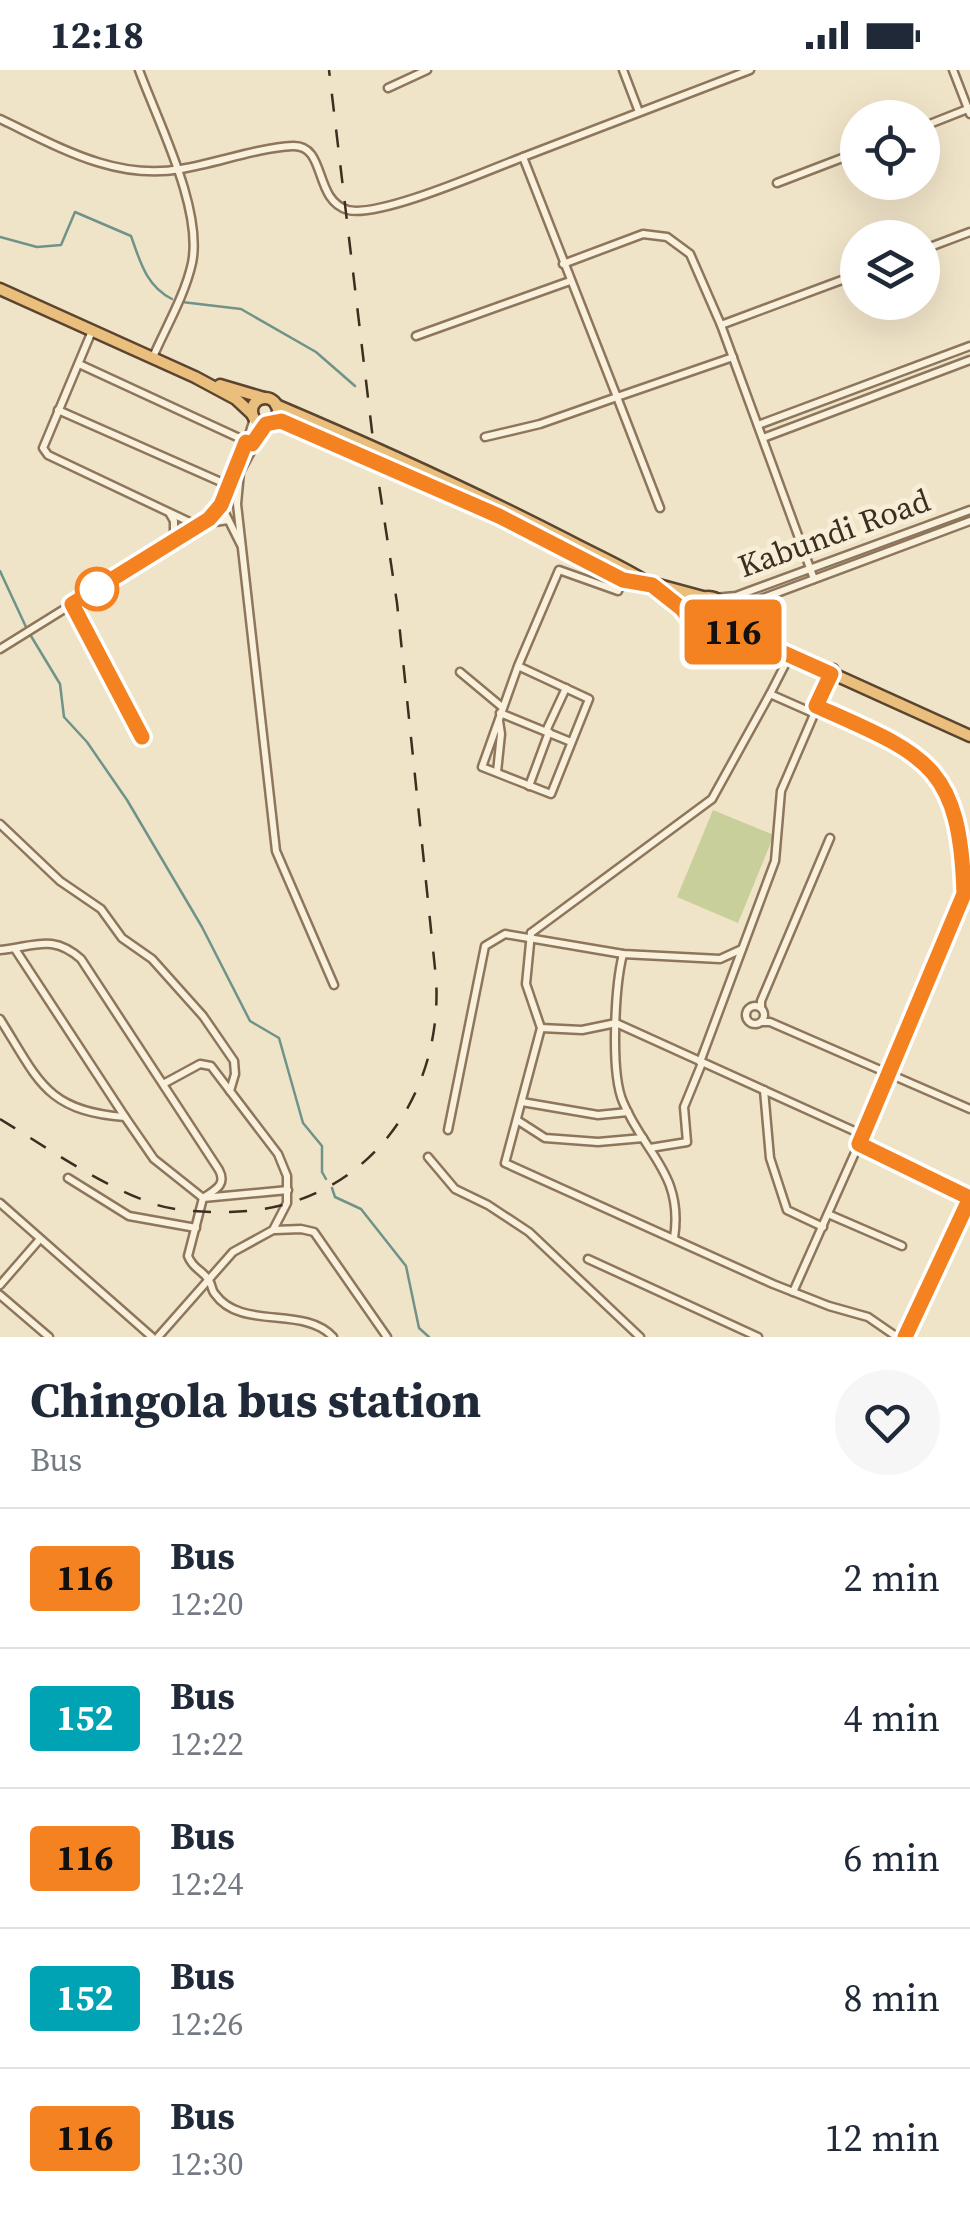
<!DOCTYPE html>
<html lang="en">
<head>
<meta charset="utf-8">
<style>
	body { margin:0; font-family:"Source Serif 4",serif; background:#f6f6f7; color:#1f2937; height:100vh; display:flex; flex-direction:column; font-size:38px; white-space:nowrap }
	* { box-sizing:border-box; margin:0 }
	p { font-size:32px; color:#747a83 }
	.icon { flex:none; width:55px; height:55px; fill:none; stroke:currentColor; stroke-width:2; stroke-linecap:round; stroke-linejoin:round }
	.map { position:relative; height:1267px; overflow:hidden }
	.details { display:flex; flex-direction:column; background:#fff; flex:1 }
	.details>* { flex:none }
	.badge { padding:0 20px; border-radius:8px; font-size:35px; line-height:65px }
	.fabs { position:absolute; left:840px; top:30px; display:grid; gap:20px }
	.fabs a { display:grid; place-items:center; width:100px; height:100px; border-radius:50%; background:#fff; box-shadow:0 10px 40px #0002; font-size:50px }
	.map>.badge { position:absolute; translate:-50% -50%; box-shadow:0 0 0 5px #fff }
	.round { display:grid; place-items:center; flex:none; width:105px; height:105px; border-radius:52px; background:#f6f6f7 }
	.overview { display:flex; align-items:center; justify-content:space-between; height:170px; padding:0 30px }
	h1 { font-size:48px; font-weight:700; line-height:75px }
	ul { padding:0; list-style:none }
	li { display:flex; align-items:center; gap:30px; height:140px; padding:0 30px; border-top:2px solid #e0e1e3 }
	li div { flex:1 }
	li b { display:block; font-size:38px }
	li em { font-style:normal }
	li .badge { min-width:110px; font-weight:700; text-align:center }
	.status { display:flex; justify-content:space-between; align-items:center; height:70px; padding:0 50px; background:#fff; direction:ltr }
	.status svg { height:28px; fill:currentColor }
	.map>svg:first-child { display:block }
</style>
</head>
<body>
<div class="status"><b>12:18</b><svg viewBox="0 0 49 12"><path d="M0 12V9h3v3zM5 12V6h3v6zM10 12V3h3v9zM15 12V0h3v12zM26 1h20v11H26zM47 4h2v5h-2z"/></svg></div>
<div class="map">
<svg width="970" height="1267" viewBox="0 0 970 1267">
	<rect width="100%" height="100%" fill="#f0e4c8"/>
	<path fill="#c9cf9b" d="M713,740L774,765L738,853L677,827Z"/>
	<g fill="none" stroke-linecap="round" stroke-linejoin="round">
		<g stroke="#6f938a" stroke-width="2.5">
			<path d="M0,167L37,177L61,175L75,142L131,166C140,191 146,216 172,229"/>
			<path d="M182,232L241,239L316,282L355,316"/>
			<path d="M0,501L26,557"/>
			<path d="M31,566L60,614L64,647L87,672L127,730L202,857L250,951L279,968L303,1053L322,1076V1102L326,1109"/>
			<path d="M332,1118L335,1127L361,1139L406,1196L419,1258L429,1267"/>
		</g>
		<defs>
			<g id="minor">
				<path d="M139,0C158,52 203,139 192,193C185,225 166,257 153,287"/>
				<path d="M623,0L639,42"/>
				<path d="M953,0L970,44"/>
				<path d="M388,18L427,0"/>
				<path d="M0,49C57,76 115,111 181,99C218,93 256,78 293,76C327,75 313,130 348,140C380,148 488,100 523,87"/>
				<path d="M922,57L970,38"/>
				<path d="M777,113L858,82"/>
				<path d="M922,180L970,162"/>
				<path d="M563,194L643,164L667,167L690,184L721,255L814,509"/>
				<path d="M721,255L858,204"/>
				<path d="M92,261L43,378L48,385L198,456"/>
				<path d="M416,266L570,211"/>
				<path d="M733,287L617,327L523,87L750,0"/>
				<path d="M79,294L250,373"/>
				<path d="M58,340L230,416"/>
				<path d="M281,351L499,446L623,510L646,514"/>
				<path d="M266,354L240,402L237,434L276,781L334,915"/>
				<path d="M758,355L970,276"/>
				<path d="M485,367L540,354L617,327L660,438"/>
				<path d="M763,368L970,290"/>
				<path d="M221,435L241,475"/>
				<path d="M170,444L174,451V470"/>
				<path d="M202,454L228,450"/>
				<path d="M714,528L736,526L970,440"/>
				<path d="M72,534L142,667"/>
				<path d="M726,542L970,451"/>
				<path d="M0,579L209,449C234,424 243,382 254,349"/>
				<path d="M518,596L589,629L551,724L482,697L518,596L559,500L618,521L624,507L636,506"/>
				<path d="M460,602L502,637"/>
				<path d="M770,624L790,585"/>
				<path d="M500,643L571,672"/>
				<path d="M546,661L566,618"/>
				<path d="M497,702L501,664L499,651"/>
				<path d="M529,716L549,662"/>
				<path d="M0,754L60,811L101,839L122,868L152,889L203,946L234,991L235,1004L230,1021"/>
				<path d="M531,863L526,914L541,958L505,1093L773,1214L829,1236L868,1247L897,1267"/>
				<path d="M531,863L712,729L770,624L813,643"/>
				<path d="M15,879L125,1047"/>
				<path d="M0,880C34,877 52,863 81,889L219,1100C227,1115 215,1120 203,1128L188,1186C193,1199 201,1199 208,1209C212,1213 211,1220 215,1224C241,1261 304,1235 333,1267"/>
				<path d="M623,884C615,916 610,1002 623,1032C644,1083 684,1104 674,1168"/>
				<circle cx="755" cy="945" r="9"/>
				<path d="M761,938V931L830,768"/>
				<path d="M0,949C39,1011 46,1041 125,1047L154,1089L203,1128L288,1120"/>
				<path d="M761,952H770L970,1039"/>
				<path d="M541,958L582,960L616,953L863,1065"/>
				<path d="M700,992L775,791L781,721L834,598"/>
				<path d="M764,1020L770,1088L787,1140L823,1157"/>
				<path d="M522,1032L598,1045L628,1042"/>
				<path d="M517,1050L545,1068L598,1072L643,1068"/>
				<path d="M448,1060L485,876L505,864L623,884L720,889L742,879"/>
				<path d="M859,1074L970,1128L905,1267"/>
				<path d="M650,1078L687,1072L684,1037L702,993"/>
				<path d="M428,1087L455,1119L488,1135L529,1162L640,1267"/>
				<path d="M68,1108L129,1146L196,1158"/>
				<path d="M0,1133L152,1267"/>
				<path d="M828,1144L902,1176"/>
				<path d="M275,1160L301,1159L314,1162L387,1267"/>
				<path d="M588,1189L758,1267"/>
				<path d="M0,1215L40,1169"/>
				<path d="M793,1222L890,1004L964,824L959,755L942,712L929,696L893,671L817,636"/>
				<path d="M0,1225L49,1267"/>
				<path d="M158,1267L233,1182L273,1160L287,1133V1106L278,1084L211,996L200,994L165,1013"/>
			</g>
			<g id="trunk">
				<path d="M0,219L195,307L236,329L251,343"/>
				<path d="M220,315L264,328"/>
				<circle cx="265" cy="341" r="13"/>
				<path d="M276,335C375,377 472,421 567,470C610,493 657,510 689,548"/>
				<path d="M655,514L703,527"/>
				<circle cx="708" cy="545" r="18"/>
				<path d="M726,543L759,564"/>
				<path d="M720,558L747,565L970,666"/>
			</g>
		</defs>
		<use href="#minor" stroke="#8d765c" stroke-width="11"/>
		<use href="#trunk" stroke="#5b4430" stroke-width="15"/>
		<use href="#minor" stroke="#faf1dc" stroke-width="6"/>
		<use href="#trunk" stroke="#eabe7c" stroke-width="10"/>
		<path stroke="#3d2e20" stroke-width="2.5" stroke-dasharray="18 18" stroke-linecap="butt" d="M0,1049C49,1079 100,1115 154,1134C178,1142 205,1142 230,1142C360,1140 444,1032 436,908L397,533L376,395L329,0"/>
	</g>
	<g fill="none" stroke-linecap="round" stroke-linejoin="round">
		<defs>
			<path id="line" d="M142,667L72,534L209,449L221,435L246,372L252,374L266,354L281,351L499,446L623,510L652,515L681,538L699,561L710,563L720,558L746,566L831,604L816,636C926,685 960,694 964,824L859,1074L970,1128L905,1267"/>
		</defs>
		<use href="#line" stroke="#fff" stroke-width="22"/>
		<use href="#line" stroke="#f58220" stroke-width="15"/>
	</g>
	<circle fill="#fff" stroke="#f58220" stroke-width="5" cx="97" cy="519" r="20"/>
	<g text-anchor="middle" dominant-baseline="central" stroke-width="10" stroke-linejoin="round" paint-order="stroke">
		<g font-size="32" fill="#3d2e20" stroke="#f7eed8">
			<text transform="translate(834 463) rotate(-20)">Kabundi Road</text>
		</g>
	</g>
</svg>
<div class="fabs">
<a><svg class="icon" aria-label="locate" viewBox="0 0 24 24"><circle cx="12" cy="12" r="6"/><path d="M12 2v4M12 18v4M2 12h4M18 12h4"/></svg></a>
<a><svg class="icon" aria-label="layers" viewBox="0 0 24 24"><path d="M12 4l9 5-9 5-9-5zM3 14l9 5 9-5"/></svg></a>
</div>
<b class="badge" style="left:733px;top:562px;background:#f58220;color:#111">116</b>
</div>
<section class="details">
<div class="overview"><div><h1>Chingola bus station</h1><p>Bus</p></div><a class="round"><svg class="icon" aria-label="heart" viewBox="0 0 24 24"><path d="M12 20l-8-8c-3-5 5-10 8-4 3-6 11-1 8 4z"/></svg></a></div>
<ul>
<li><span class="badge" style="background:#f58220;color:#111">116</span><div><b>Bus</b><p>12:20</p></div><em>2 min</em></li>
<li><span class="badge" style="background:#00a3b4;color:#fff">152</span><div><b>Bus</b><p>12:22</p></div><em>4 min</em></li>
<li><span class="badge" style="background:#f58220;color:#111">116</span><div><b>Bus</b><p>12:24</p></div><em>6 min</em></li>
<li><span class="badge" style="background:#00a3b4;color:#fff">152</span><div><b>Bus</b><p>12:26</p></div><em>8 min</em></li>
<li><span class="badge" style="background:#f58220;color:#111">116</span><div><b>Bus</b><p>12:30</p></div><em>12 min</em></li>
</ul>
</section>
</body>
</html>
